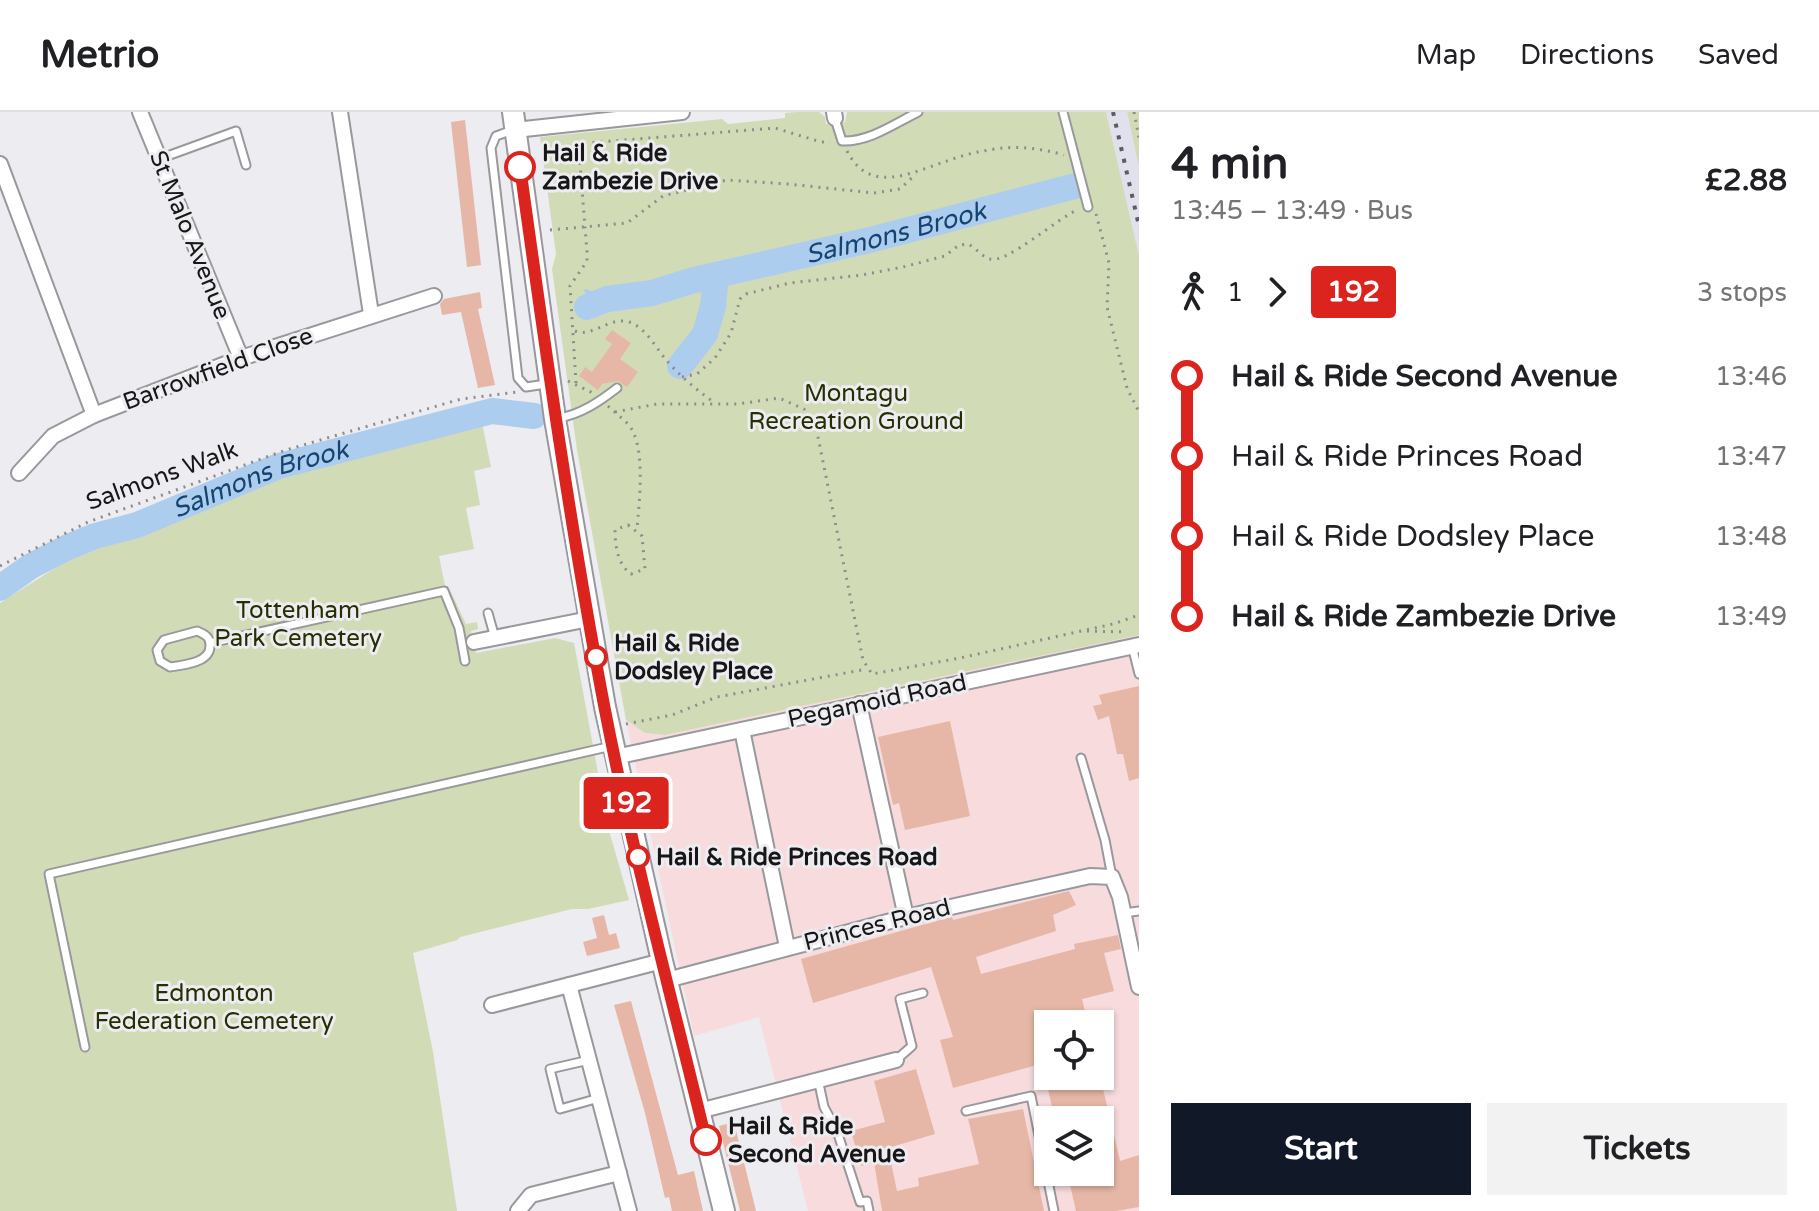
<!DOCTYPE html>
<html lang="en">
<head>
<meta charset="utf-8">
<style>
	body { margin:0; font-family:"Varela Round",sans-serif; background:#f2f2f2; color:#202124; height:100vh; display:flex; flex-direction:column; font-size:30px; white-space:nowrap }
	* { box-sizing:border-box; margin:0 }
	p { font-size:26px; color:#757577 }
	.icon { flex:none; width:44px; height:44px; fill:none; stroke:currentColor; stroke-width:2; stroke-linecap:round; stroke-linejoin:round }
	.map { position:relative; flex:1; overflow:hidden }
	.details { display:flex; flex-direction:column; background:#fff; width:680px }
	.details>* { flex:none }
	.badge { padding:0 16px; border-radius:6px; font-size:28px; line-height:52px }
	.buttons { position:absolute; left:1034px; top:898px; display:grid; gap:16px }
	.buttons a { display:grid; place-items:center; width:80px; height:80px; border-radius:0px; background:#fff; box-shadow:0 2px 6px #0004; font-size:40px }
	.map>.badge { position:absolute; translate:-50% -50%; box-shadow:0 0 0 4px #fff }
	.legs { display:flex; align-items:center; gap:12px; height:88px; padding:0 32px; font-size:26px }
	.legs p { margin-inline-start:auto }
	.head { display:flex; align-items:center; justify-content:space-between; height:136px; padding:0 32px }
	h1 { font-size:44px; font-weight:800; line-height:60px }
	.primary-button { display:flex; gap:16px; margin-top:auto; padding:16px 32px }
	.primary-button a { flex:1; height:92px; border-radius:0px; background:#111827; color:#fff; font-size:32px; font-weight:800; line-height:92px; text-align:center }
	.primary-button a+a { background:#f2f2f2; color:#202124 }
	ul { padding:0 32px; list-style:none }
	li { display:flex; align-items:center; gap:28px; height:80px; font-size:30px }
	li i { display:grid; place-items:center; width:12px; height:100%; margin:0 10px; background:currentColor }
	li i::after { content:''; width:20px; height:20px; margin:-10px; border:6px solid; border-radius:50%; background:#fff }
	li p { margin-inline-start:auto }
	li:first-child i { background:linear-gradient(#0000 50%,currentColor 0) }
	li:last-child i { background:linear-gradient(currentColor 50%,#0000 0) }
	header { display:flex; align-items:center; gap:48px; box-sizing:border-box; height:112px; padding:0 40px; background:#fff; border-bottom:2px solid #e0e0e0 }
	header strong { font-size:38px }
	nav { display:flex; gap:44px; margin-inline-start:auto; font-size:28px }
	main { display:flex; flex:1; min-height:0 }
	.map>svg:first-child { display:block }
</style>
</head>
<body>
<header>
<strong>Metrio</strong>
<nav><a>Map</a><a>Directions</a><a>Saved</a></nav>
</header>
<main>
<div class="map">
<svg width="1139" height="1099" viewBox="0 0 1139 1099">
	<rect width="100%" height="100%" fill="#ececf1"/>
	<path fill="#e0e1ed" d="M1106,0H1127L1139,53V144Z"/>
	<path fill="#f7dbdd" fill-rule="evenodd" d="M1139,523V1099H808L759,905L694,924L626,608L645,621L665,623ZM1048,912H1100V964H1048ZM1048,1008H1100V1060H1048Z"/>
	<g fill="#d1dcb6">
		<path d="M797,0H819L825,5L826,12L845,10L847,0H1106L1139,144V523L665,623L645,621L626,608L577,338L552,157L556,142L540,25L722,7L728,12L785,6V1Z"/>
		<path d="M1127,0H1139V53L1138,50Z"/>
		<path d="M481,306L491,355L474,359L480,393L466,396L474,437L439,444L445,474H448L466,512L477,510L478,517L471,519L476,541L555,526L574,531L608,715L629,788L588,797H572L460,825L457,828L413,841L433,940L457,1099H0V491L68,448L94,438L92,429L139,416L191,392L277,359Z"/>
	</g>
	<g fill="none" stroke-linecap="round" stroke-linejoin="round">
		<path stroke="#adcdef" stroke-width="4" d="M586,179L607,187"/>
		<g stroke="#adcdef" stroke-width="26">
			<path id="s1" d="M587,195L607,187L652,181L694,168L870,128L1075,74"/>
			<path d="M680,254L705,222L713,194L716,163"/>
			<path id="s2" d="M0,476L31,454L68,435L95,424L137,413L279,354L492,299L534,304"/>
		</g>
	</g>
	<g fill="#e6b7a6">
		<path d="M465,8L481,153L467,155L451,10Z"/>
		<path d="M480,180L482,196L478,197L495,273L478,276L461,200L442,203L440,192L444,187Z"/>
		<path d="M612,218L631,231L620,247L638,260L627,275L618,269L602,272L598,278L579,264L585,255L592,260L612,232L605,227Z"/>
		<path d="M1139,574V666L1129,669L1123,642H1117L1109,604L1098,608L1093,594L1102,592L1099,583Z"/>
		<path d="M950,609L970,704L905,718L899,691L893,693L878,625Z"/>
		<path d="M1069,779L1076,793L1053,803L1056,819L976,845L981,862L1075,837L1074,832L1118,823L1121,837L1104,841L1114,879L1082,887L1088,912H1048V950L953,976L940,928L953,925L931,855L813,891L801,847L947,806L952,805L953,808Z"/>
		<path d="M604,803L609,823L616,821L620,836L587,844L583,830L597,826L592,806Z"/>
		<path d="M631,889L678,1063L694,1059L703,1099H672L669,1085L665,1086L645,1001L614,893Z"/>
		<path d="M916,957L935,1022L888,1036L897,1079L919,1074L918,1066L979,1052L968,1007L1023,997L1044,1099H882L874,1050L861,1054L851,1019L885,1010L874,969Z"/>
		<path d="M1045,964H1100L1120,1049L1139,1043V1095L1116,1099H1076L1067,1060H1100V1008H1055Z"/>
		<path d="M734,1010L756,1099H740L719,1014Z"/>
	</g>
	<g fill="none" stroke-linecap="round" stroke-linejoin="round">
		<defs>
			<g id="lane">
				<path d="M1063,0L1088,95"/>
				<path d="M835,7L842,29C869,30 894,12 918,0"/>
				<path d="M513,18L496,24L491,36L518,266L526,275L546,272"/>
				<path d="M159,47L236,19L246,53"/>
				<path d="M559,306C581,302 599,290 617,276"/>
				<path d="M488,501L495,526"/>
				<path d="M197,519C204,522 211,525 210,534C210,551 183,553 170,555L160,549L157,538L164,528Z"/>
				<path d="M210,531L444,479L459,516L465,549"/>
				<path d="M1132,534L1139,562"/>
				<path d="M1081,646L1105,728L1112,765"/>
				<path d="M1123,801L1139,799"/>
				<path d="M85,935L49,762L612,634"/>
				<path d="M589,948L550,957L560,997L599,986"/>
				<path d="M896,948L912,934L900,887L923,881"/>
				<path d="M818,967L824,995L837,1019L860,1090L867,1089L869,1099"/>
				<path d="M966,999L1031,984L1054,1099"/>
			</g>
			<g id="street">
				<path d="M140,0L241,246"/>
				<path d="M340,0L371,202"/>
				<path d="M834,0L835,6"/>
				<path d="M515,18L682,0"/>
				<path d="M0,52L94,303"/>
				<path d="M19,361L53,324L94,303L241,246L434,184"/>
				<path d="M474,530L589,507"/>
				<path d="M859,592L906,805"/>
				<path d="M742,618L787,835"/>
				<path d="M615,645L1139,533"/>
				<path d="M667,868L906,805L1090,764L1112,765L1120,785L1139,875"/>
				<path d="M569,873L629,1099"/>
				<path d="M492,893L662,849"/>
				<path d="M699,999L896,948"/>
				<path d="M518,1099L531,1083L619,1061"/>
			</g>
			<path id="secondary" d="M513,0L555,307L605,595L662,849L724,1099"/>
		</defs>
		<use href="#lane" stroke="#98989d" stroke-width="11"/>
		<use href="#street" stroke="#98989d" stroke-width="18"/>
		<use href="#secondary" stroke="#98989d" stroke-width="24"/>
		<g stroke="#8c8c8f" stroke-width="3" stroke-dasharray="2 6" stroke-linecap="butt">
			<path d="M1134,0L1139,26"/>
			<path d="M847,39C870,84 912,60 947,49C961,44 975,40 989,38C1015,33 1039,36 1064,43"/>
			<path d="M1096,102L1109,151L1107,195L1127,276L1139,300"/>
			<path d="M550,118L627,111L663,84L727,68L788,72L874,81L900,77L916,62"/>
			<path d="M575,219C592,226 610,204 629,210C647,216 656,237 668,250C682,266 698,279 715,291"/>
			<path d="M682,265L697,262L715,246L731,221L740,187L746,182L790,171L862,163L903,155L945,144L959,133L968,132C976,136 982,145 990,147C1005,153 1059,105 1079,97"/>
			<path d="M568,269L593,281"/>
			<path d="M576,271L570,174L587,149V140L579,40L580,34L587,31L775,16L821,30H830"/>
			<path d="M608,294C614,300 621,305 627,311C647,331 639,391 637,417"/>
			<path d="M615,300L657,292H738L779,286L804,297L814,311L817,320L863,548L872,562L960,546L1113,512L1139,503"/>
			<path d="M628,413L642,424L645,457L631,462C618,453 615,434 615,418Z"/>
			<path d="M0,454L88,410L286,338L461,287L517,280"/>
			<path d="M1087,519L1127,520"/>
			<path d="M626,612L672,603L717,585L867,557"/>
		</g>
		<use href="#lane" stroke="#fff" stroke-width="7"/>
		<use href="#street" stroke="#fff" stroke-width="14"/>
		<use href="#secondary" stroke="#fff" stroke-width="20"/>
		<path stroke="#5d5d5f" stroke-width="4" stroke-dasharray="4 8" stroke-linecap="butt" d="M1113,0L1139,114"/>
	</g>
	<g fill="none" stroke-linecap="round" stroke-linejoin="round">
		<defs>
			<path id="line-1" d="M520,55C545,235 570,414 604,593C632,739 671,883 706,1028"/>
		</defs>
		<use href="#line-1" stroke="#fff" stroke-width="18"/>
		<use href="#line-1" stroke="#dc241f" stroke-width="12"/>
	</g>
	<g fill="#fff" stroke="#dc241f" stroke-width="4">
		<circle cx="520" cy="55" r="14"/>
		<circle cx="596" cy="545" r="10"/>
		<circle cx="638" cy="745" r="10"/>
		<circle cx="706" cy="1028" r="14"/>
	</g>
	<g text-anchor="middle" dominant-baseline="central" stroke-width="6" stroke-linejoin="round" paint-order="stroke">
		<g font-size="24" font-weight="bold" fill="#171718" stroke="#ececf1" text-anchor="start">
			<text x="542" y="41">Hail &amp; Ride<tspan x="542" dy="28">Zambezie Drive</tspan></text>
			<text x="614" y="531">Hail &amp; Ride<tspan x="614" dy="28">Dodsley Place</tspan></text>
			<text x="656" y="745">Hail &amp; Ride Princes Road</text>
			<text x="728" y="1014">Hail &amp; Ride<tspan x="728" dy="28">Second Avenue</tspan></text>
		</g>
		<g font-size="24" fill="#171718" stroke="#ececf1">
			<text transform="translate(190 123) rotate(68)">St Malo Avenue</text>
			<text transform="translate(218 257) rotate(-20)">Barrowfield Close</text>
			<text transform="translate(162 364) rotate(-20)">Salmons Walk</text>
			<text transform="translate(877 589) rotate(-12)">Pegamoid Road</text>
			<text transform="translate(877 813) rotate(-14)">Princes Road</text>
		</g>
		<g font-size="24" fill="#262f00" stroke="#ececf1">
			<text x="856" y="281">Montagu<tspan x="856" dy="28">Recreation Ground</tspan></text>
			<text x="298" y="498">Tottenham<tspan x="298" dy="28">Park Cemetery</tspan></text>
			<text x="214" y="881">Edmonton<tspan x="214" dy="28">Federation Cemetery</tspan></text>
		</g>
		<g font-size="26" font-style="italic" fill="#164470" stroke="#ececf1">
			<text stroke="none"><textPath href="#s1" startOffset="318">Salmons Brook</textPath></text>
			<text stroke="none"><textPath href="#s2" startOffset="284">Salmons Brook</textPath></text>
		</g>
	</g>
</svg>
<div class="buttons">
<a><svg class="icon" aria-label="locate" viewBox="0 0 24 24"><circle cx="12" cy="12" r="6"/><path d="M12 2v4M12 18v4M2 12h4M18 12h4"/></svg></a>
<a><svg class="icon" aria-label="layers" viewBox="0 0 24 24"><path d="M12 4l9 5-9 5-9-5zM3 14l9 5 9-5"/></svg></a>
</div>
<b class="badge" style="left:626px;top:691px;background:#dc241f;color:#fff">192</b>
</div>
<section class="details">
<div class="head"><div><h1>4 min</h1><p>13:45 – 13:49 · Bus</p></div><b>£2.88</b></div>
<div class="legs"><svg class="icon" aria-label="walk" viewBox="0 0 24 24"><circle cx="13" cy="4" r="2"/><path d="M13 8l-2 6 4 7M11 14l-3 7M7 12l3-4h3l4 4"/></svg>1<svg class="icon" aria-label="forward" viewBox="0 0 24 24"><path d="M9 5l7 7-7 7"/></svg><b class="badge" style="background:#dc241f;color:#fff">192</b><p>3 stops</p></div>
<ul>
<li><i style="color:#dc241f"></i><b>Hail &amp; Ride Second Avenue</b><p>13:46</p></li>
<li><i style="color:#dc241f"></i><span>Hail &amp; Ride Princes Road</span><p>13:47</p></li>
<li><i style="color:#dc241f"></i><span>Hail &amp; Ride Dodsley Place</span><p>13:48</p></li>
<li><i style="color:#dc241f"></i><b>Hail &amp; Ride Zambezie Drive</b><p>13:49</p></li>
</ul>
<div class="primary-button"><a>Start</a><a>Tickets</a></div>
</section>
</main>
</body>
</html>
